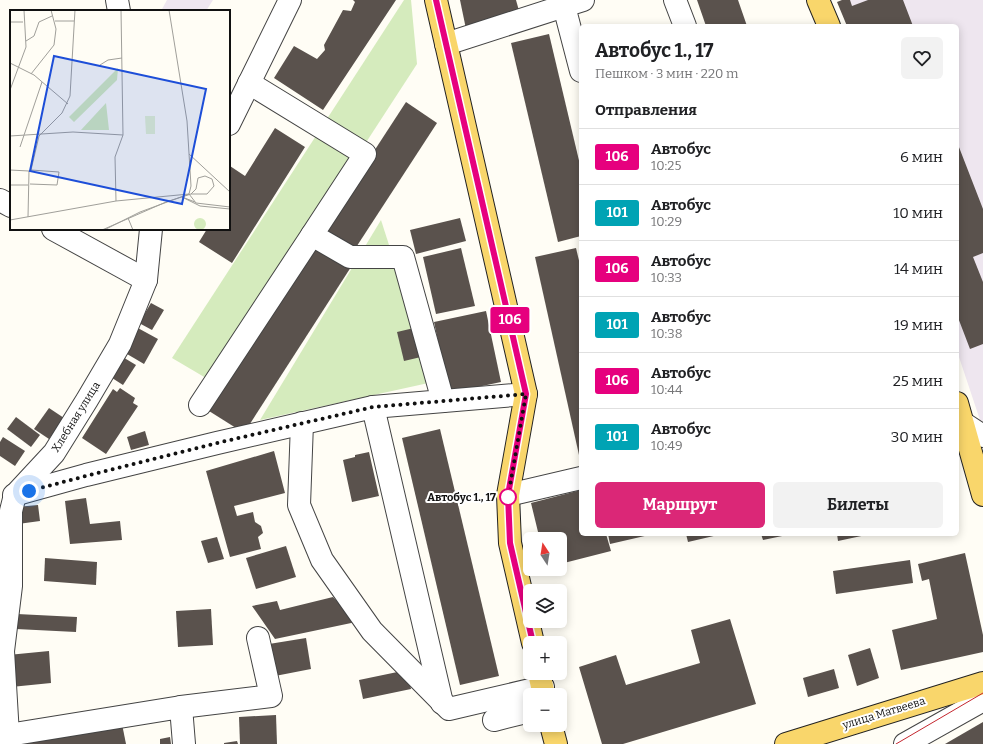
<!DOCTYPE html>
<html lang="ru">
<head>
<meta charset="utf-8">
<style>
	body { margin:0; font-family:Bitter,serif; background:#f2f2f2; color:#202124; height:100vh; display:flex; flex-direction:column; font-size:15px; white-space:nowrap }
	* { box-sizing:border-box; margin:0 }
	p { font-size:13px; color:#757577 }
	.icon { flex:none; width:22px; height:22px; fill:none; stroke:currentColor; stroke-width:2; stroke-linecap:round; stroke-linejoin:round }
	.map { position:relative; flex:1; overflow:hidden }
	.drawer { position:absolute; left:579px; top:24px; width:380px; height:512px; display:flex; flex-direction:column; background:#fff; border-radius:6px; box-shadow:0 2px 10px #0003 }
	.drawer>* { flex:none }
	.badge { padding:0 8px; border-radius:3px; font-size:14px; line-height:26px }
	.needle { width:26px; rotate:348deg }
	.buttons { position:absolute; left:523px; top:532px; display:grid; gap:8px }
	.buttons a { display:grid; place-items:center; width:44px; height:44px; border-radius:6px; background:#fff; box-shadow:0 2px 10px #0003; font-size:20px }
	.you { position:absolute; width:20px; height:20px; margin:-10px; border:3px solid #fff; border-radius:50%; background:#1a73e8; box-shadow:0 0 0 6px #1a73e833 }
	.map>.badge { position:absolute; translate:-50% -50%; box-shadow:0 0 0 2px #fff }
	h2 { padding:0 16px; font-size:15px; line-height:36px }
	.round { display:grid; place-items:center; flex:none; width:42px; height:42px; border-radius:6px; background:#f2f2f2 }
	.overview { display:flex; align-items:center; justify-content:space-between; height:68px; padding:0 16px }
	h1 { font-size:19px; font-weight:700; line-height:30px }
	.button { display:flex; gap:8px; margin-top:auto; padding:8px 16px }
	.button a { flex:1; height:46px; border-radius:6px; background:#db2777; color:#fff; font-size:16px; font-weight:700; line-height:46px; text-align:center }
	.button a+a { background:#f2f2f2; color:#202124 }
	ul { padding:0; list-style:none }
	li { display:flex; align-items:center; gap:12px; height:56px; padding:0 16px; border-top:1px solid #e0e0e0 }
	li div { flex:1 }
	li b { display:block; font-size:15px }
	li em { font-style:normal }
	li .badge { min-width:44px; font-weight:700; text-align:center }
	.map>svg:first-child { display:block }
</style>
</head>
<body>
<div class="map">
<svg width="983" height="744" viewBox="0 0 983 744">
	<rect width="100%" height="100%" fill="#fffdf5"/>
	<g fill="#eee6ef">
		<path d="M167,0H213L206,11H161Z"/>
		<path d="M841,0H983V421L980,420L957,351V26H849Z"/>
	</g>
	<g fill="#d5ebbd">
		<path d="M404,0H411L417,64L211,381L172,358Z"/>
		<path d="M381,220L433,382L260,420Z"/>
	</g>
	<g fill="#5a524d">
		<path d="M353,0H396L323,110L274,78L294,46L317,59L325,50L324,45L343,10L351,11L355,2Z"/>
		<path d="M460,0H516L521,18L466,29Z"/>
		<path d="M697,0H738L747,26H706Z"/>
		<path d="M842,0H850L852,6L868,0H903L913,26H847L837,2Z"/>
		<path d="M549,34L581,169V236L558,242L511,43Z"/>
		<path d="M406,102L437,123L353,252L322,231Z"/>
		<path d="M275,128L305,147L232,263L199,242L207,229H229V194L230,192H229V167L230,166L245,176Z"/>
		<path d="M957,142L983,209V253L973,257L983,282V344L970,349L957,315Z"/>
		<path d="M460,218L466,241L416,254L410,230Z"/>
		<path d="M316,245L351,267L244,433L209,411Z"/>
		<path d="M461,248L475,306L436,314L423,257Z"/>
		<path d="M576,248L581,269V455H579L535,257Z"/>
		<path d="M151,303L164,310L152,330L139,323Z"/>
		<path d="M486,311L501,382L449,393L434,322Z"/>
		<path d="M136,327L158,339L144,364L122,351Z"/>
		<path d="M414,328L421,357L404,361L397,332Z"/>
		<path d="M121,356L136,365L123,385L109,376Z"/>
		<path d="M120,388L135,398L133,403L138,406L106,454L82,438L113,389L117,392Z"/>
		<path d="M49,408L64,418L49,439L34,429Z"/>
		<path d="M16,417L40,435L31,447L7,429Z"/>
		<path d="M440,429L499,676L460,685L402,438Z"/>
		<path d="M145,431L149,445L131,450L127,437Z"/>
		<path d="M3,437L25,451L15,466L0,456V442Z"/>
		<path d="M274,451L285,493L234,506L237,516L253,512L255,522L261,526L263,533L258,537L261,549L230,557L206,471Z"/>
		<path d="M369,452L379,496L352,502L343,460L355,457V455Z"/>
		<path d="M581,490V534H606L611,551L560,564V539H531L539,536L531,503Z"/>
		<path d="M86,498L90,524L120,521L122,540L70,544L65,501Z"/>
		<path d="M38,505L40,521L18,524L16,507Z"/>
		<path d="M608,534H649V535L610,544Z"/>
		<path d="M686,534H718V535L688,542Z"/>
		<path d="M761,534H787V535L763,540Z"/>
		<path d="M837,534H866V535L838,541Z"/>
		<path d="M217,537L224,559L208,563L201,541Z"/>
		<path d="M286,546L296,577L256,589L246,558Z"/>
		<path d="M965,553L983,635V652L901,670L892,630L937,619L929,579L922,581L918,564Z"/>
		<path d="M45,558L97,562L96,585L44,581Z"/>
		<path d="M910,560L913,583L836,594L833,571Z"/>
		<path d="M333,597L356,622L275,639L252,606L277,601L280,610Z"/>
		<path d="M211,609L213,645L178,647L176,611Z"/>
		<path d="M17,614L77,617L76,632L16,629Z"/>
		<path d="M730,619L756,704L623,744H602L579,667L616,655L626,685L700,663L691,630Z"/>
		<path d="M306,638L311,669L275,676L269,644Z"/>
		<path d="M870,648L879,678L857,686L848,655Z"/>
		<path d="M49,651L51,683L11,687L8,655Z"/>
		<path d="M834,669L839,688L808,697L803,678Z"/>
		<path d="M407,670L411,689L363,699L359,680Z"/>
		<path d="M276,715L277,744H240L239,717Z"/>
		<path d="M983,722V744H945Z"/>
		<path d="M122,724L126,744H15Z"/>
		<path d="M170,737L171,744H160V739Z"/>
		<path d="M237,741L238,744H224V743Z"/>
	</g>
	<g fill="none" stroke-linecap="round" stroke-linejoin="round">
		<defs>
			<g id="minor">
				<path d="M117,0L119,11"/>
				<path d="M675,0L685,26"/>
				<path d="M446,44L564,6"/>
				<path d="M581,71L564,6L583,0"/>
				<path d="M249,83L365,154L312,235L350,257H403L443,401"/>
				<path d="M229,124L290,0"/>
				<path d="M0,200L11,206"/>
				<path d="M53,229L146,280"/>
				<path d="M200,405L312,235"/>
				<path d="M373,407L442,703"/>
				<path d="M302,423L299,505L322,560L372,631L449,709L543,687"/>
				<path d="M957,424L963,423L983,436"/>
				<path d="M14,495L86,475L217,443L373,407L526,394"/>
				<path d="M508,495L581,478"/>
				<path d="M181,707L271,696L258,638"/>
				<path d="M494,720L530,711"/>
				<path d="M8,735L181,707L184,744"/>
				<path d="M0,739L8,735L3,651L11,586V511L15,495L54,453L87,400L120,344L146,280L151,229"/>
				<path d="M905,744L978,703L983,699"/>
			</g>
			<g id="major">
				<path d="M436,0L526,394L508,495L510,543L533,643"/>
				<path d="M818,0L829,26"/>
				<path d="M957,403L983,495"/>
				<path d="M539,673L544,695"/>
				<path d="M551,725L556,744"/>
				<path d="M786,744L983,683"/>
			</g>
		</defs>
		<use href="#minor" stroke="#444" stroke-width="24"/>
		<use href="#major" stroke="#222" stroke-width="24"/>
		<use href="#minor" stroke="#fff" stroke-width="22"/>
		<use href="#major" stroke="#f9d66b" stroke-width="22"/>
		<path stroke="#c4262e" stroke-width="1" d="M896,744L983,693"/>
	</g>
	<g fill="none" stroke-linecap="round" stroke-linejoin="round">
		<defs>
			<path id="line" d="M436,0L526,394L508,495L510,543L533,643"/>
		</defs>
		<use href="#line" stroke="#fff" stroke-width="9"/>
		<use href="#line" stroke="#e6007e" stroke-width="6"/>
		<path stroke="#111" stroke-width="4" stroke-dasharray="0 7.2" d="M29,491L86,476L217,443L373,407L526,394L508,497"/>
	</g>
	<circle fill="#fff" stroke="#e6007e" stroke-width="2" cx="508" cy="497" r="8"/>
	<g text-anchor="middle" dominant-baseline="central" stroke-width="4" stroke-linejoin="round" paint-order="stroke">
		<g font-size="11" fill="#111" stroke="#fff">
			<text transform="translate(76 417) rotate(-58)">Хлебная улица</text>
			<text transform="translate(884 713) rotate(-17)">улица Матвеева</text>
		</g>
		<g font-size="11" font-weight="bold" fill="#111" stroke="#fff" text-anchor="end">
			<text x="496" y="497">Автобус 1., 17</text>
		</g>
	</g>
	<g transform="translate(10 10)">
		<rect width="220" height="220" fill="#fffdf5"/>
		<path d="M108,58L107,70L64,112L59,107ZM96,93L99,120H71ZM184 214a6 6 0 1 1 12 0a6 6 0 1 1-12 0Z" fill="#d5ebbd"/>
		<path d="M135,106H145V124H136Z" fill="#e6f2cf"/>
		<path fill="none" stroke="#a09f9a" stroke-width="1" d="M45,11H64M0,12H13M16,31L24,26L29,12L42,6M0,53L24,65L58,94M90,55L98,50L112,48M21,64L44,35L46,19L41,0M0,80L16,37L14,0M0,126L63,122L113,125M10,137L32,72M179,144L220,182M0,160L19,161M20,174L47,175L49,162L21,160M0,175H18M172,187L185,192M172,187L190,196L220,199M106,191L105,147L113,125L111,0M18,207L19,161L21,160L29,126L52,103L60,86L65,0M118,208L123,220M0,210L106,191L179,184L181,176L177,111L159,0M92,220L156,192L181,184H197L204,176L202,169L195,166L188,168L186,179L181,184M94,220L130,202L179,184L186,193L220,197"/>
		<path fill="#1d4ed8" fill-opacity="0.15" stroke="#1d4ed8" stroke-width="2" d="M44,46L196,79L172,194L20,161Z"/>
		<rect width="220" height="220" fill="none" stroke="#111" stroke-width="2"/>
	</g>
</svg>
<div class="buttons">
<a><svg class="needle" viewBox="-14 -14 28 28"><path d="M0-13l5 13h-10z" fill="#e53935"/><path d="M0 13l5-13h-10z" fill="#757577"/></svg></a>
<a><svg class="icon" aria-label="layers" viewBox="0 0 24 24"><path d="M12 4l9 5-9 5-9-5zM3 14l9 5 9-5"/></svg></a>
<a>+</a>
<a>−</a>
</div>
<div class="you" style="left:29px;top:491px"></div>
<b class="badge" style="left:510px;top:320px;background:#e6007e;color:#fff">106</b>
<section class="drawer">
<div class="overview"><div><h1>Автобус 1., 17</h1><p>Пешком · 3 мин · 220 m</p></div><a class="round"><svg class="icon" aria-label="heart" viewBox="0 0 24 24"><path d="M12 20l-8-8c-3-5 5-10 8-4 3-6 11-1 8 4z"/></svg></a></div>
<h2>Отправления</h2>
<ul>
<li><span class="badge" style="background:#e6007e;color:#fff">106</span><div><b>Автобус</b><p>10:25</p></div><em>6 мин</em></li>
<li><span class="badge" style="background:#00a3b4;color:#fff">101</span><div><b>Автобус</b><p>10:29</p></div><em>10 мин</em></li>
<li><span class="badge" style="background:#e6007e;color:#fff">106</span><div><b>Автобус</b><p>10:33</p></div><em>14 мин</em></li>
<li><span class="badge" style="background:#00a3b4;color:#fff">101</span><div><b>Автобус</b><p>10:38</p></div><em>19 мин</em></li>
<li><span class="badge" style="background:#e6007e;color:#fff">106</span><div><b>Автобус</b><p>10:44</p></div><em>25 мин</em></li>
<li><span class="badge" style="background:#00a3b4;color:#fff">101</span><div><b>Автобус</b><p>10:49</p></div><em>30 мин</em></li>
</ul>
<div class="button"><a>Маршрут</a><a>Билеты</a></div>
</section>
</div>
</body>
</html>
